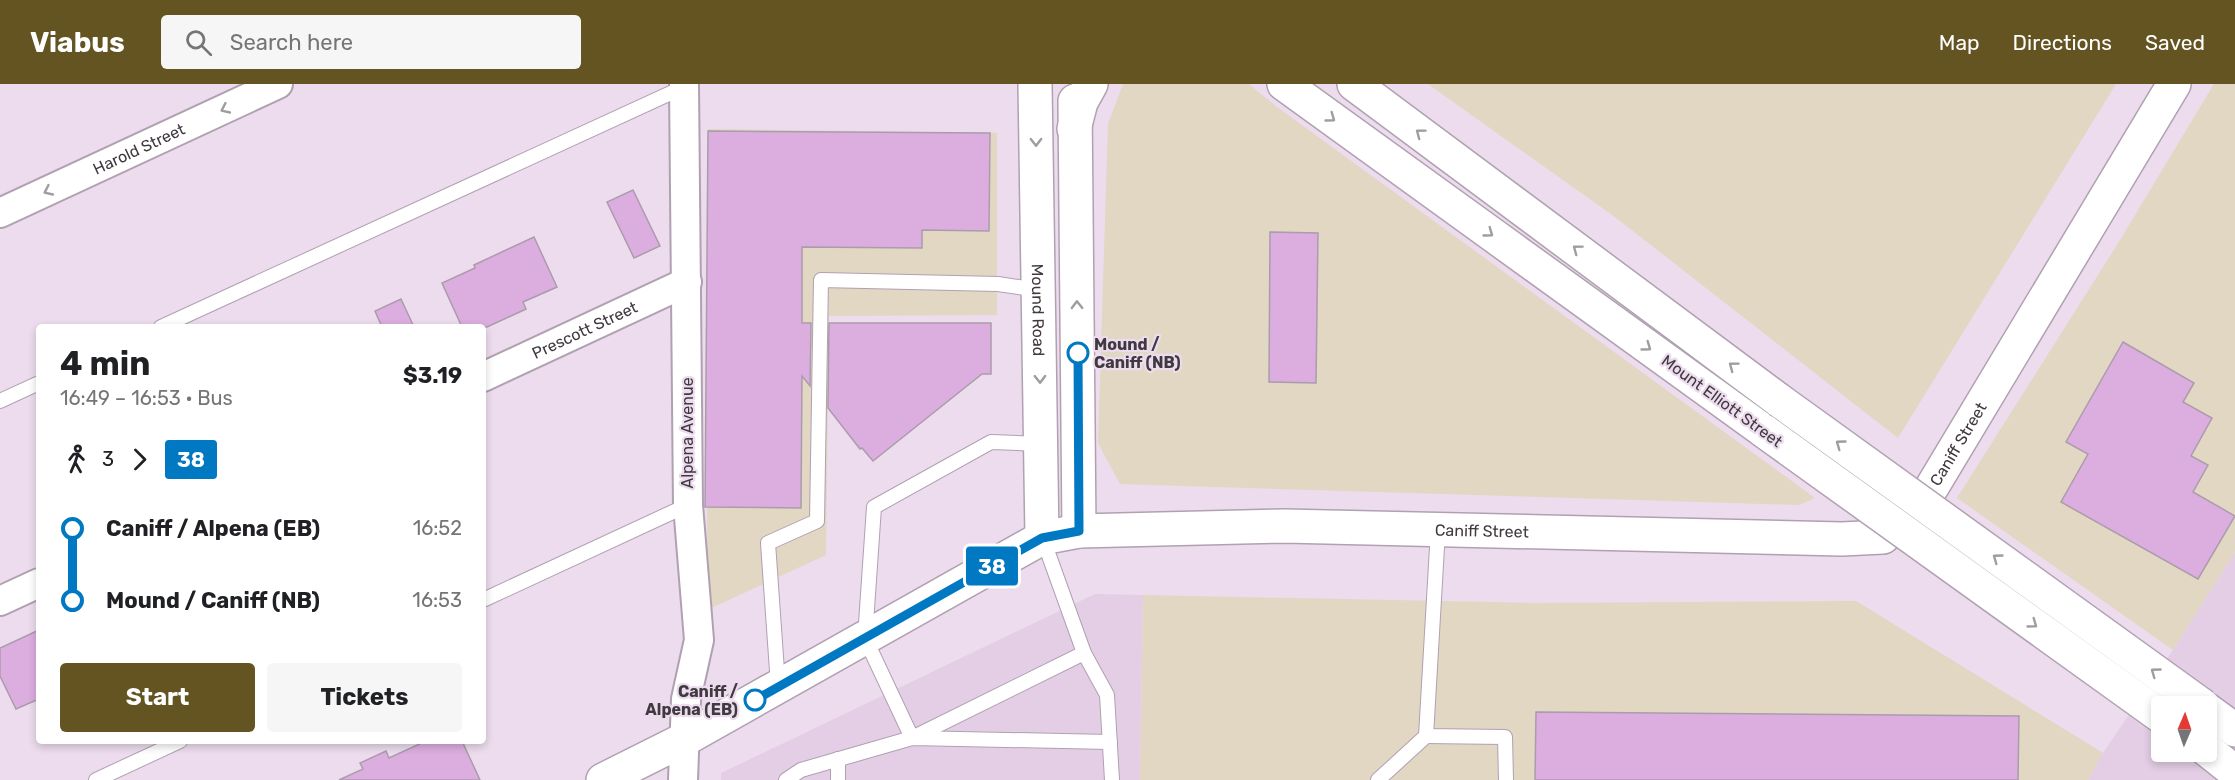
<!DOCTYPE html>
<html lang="en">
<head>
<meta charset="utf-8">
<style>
	body { margin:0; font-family:Rubik,sans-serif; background:#f6f6f6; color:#202124; height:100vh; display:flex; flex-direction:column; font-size:22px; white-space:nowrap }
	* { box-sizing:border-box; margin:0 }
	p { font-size:20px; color:#757577 }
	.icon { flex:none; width:33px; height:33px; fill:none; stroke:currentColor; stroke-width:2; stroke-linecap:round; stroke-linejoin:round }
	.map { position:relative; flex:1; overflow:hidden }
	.panel { position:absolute; left:36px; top:240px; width:450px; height:420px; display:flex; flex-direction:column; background:#fff; border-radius:6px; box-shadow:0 3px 9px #0003 }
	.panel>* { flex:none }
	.badge { padding:0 12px; border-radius:4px; font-size:21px; line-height:39px }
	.needle { width:39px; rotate:2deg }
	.tools { position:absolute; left:2151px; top:612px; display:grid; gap:12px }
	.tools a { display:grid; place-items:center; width:66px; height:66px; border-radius:6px; background:#fff; box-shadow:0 3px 9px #0003; font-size:30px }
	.map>.badge { position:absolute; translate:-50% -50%; box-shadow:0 0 0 3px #fff }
	.legs { display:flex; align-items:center; gap:9px; height:66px; padding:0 24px; font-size:20px }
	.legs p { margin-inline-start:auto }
	.head { display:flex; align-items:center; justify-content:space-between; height:102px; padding:0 24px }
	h1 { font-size:33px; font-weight:700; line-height:45px }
	.cta { display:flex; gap:12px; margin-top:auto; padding:12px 24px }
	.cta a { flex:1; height:69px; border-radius:6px; background:#645422; color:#fff; font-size:24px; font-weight:700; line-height:69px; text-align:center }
	.cta a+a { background:#f6f6f6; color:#202124 }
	ul { padding:0 24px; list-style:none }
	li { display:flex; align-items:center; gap:21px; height:72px; font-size:22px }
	li i { display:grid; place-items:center; width:9px; height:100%; margin:0 8px; background:currentColor }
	li i::after { content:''; width:15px; height:15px; margin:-8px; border:4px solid; border-radius:50%; background:#fff }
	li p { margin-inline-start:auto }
	li:first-child i { background:linear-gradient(#0000 50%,currentColor 0) }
	li:last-child i { background:linear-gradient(currentColor 50%,#0000 0) }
	header { display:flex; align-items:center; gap:36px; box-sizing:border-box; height:84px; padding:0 30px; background:#645422; color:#fff }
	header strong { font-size:28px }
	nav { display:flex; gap:33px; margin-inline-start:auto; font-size:21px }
	.search { width:420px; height:54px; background:#f6f6f6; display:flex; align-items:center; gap:15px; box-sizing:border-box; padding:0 21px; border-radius:6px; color:#757577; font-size:22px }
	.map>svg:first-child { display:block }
</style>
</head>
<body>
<header>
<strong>Viabus</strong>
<div class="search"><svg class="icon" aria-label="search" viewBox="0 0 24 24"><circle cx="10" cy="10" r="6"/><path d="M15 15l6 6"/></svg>Search here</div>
<nav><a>Map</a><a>Directions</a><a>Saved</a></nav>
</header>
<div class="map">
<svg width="2235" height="696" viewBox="0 0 2235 696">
	<rect width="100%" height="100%" fill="#ecdced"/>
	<g fill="#e3cee5" fill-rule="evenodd">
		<path d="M2235,468V696H2088L2103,669L2173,566ZM2162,622H2206V668H2162Z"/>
		<path d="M1095,510L1143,511L1140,696H721V689Z"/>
	</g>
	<g fill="#e1d7c2">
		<path d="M1123,0H1249L1277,23L1815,414L1799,421L1120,400L1098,359L1108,40Z"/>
		<path d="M1428,0H2116L1898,354L1615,133Z"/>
		<path d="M2214,0H2235V468L2173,566L1957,414L2117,161Z"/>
		<path d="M708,45L997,49V231L829,232L826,471L707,526Z"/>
		<path d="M1143,511L1534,519L1856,517L2103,669L2088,696H1140Z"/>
	</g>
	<g fill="#dcaddf" stroke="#ab9cac" stroke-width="1.5">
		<path d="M708,47L990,49L989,147L922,146V164L802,163V239H811L810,302L802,292L801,424L705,423Z"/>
		<path d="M633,106L660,162L634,174L607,118Z"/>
		<path d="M1270,148L1318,149L1316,299L1269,298Z"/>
		<path d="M534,153L557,203L523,218L526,225L487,243H462L442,199L475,184L474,181Z"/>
		<path d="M401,215L414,243H382L375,227Z"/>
		<path d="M829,239H991V290H982L873,377L862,364L860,365L828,324Z"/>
		<path d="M2123,258L2194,299L2183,318L2212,334L2191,372L2208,381L2193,408L2235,432L2198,495L2061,418L2088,370L2066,358Z"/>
		<path d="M39,546V615L16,625L0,592V564Z"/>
		<path d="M1536,628L2019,632L2018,696H1535Z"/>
		<path d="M426,657H462L480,696H339L363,685L360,679L386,667L389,674Z"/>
	</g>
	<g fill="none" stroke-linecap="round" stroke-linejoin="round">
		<defs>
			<g id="service">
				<path d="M161,243L684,3"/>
				<path d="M0,317L39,299"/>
				<path d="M1041,360L991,358L874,423L865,554L912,654L1084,569L1043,455"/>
				<path d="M1438,446L1426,652L1505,653L1506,696"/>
				<path d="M483,516L688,421"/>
				<path d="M1084,569L1107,611L1112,696"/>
				<path d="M778,601L768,459L817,437L821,196L998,200L1038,206"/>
				<path d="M838,675V696"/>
				<path d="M96,696L180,657"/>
				<path d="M786,696L801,686L912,654L1110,658"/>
				<path d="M1378,696L1426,652"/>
			</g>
			<g id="minor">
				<path id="s1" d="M0,129L278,0"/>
				<path id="s2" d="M483,293L687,198"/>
				<path d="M0,517L39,499"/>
				<path d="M683,696L686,615L699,556L688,421L684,0"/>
			</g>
			<g id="tertiary">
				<path id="s3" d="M1035,0L1042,454"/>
				<path d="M1075,17L1079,447"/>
				<path id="s4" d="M603,696L685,655L1042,454L1079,447L1285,442L1842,455L1883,453L1919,421L1932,403L2174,0"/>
			</g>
			<g id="secondary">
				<path d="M1284,0L1764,347"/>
				<path d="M1354,0L1780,317"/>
				<path d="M1074,45L1081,18L1091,0"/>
				<path d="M2206,625L2235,646"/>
				<path d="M2206,665L2235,688"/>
			</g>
		</defs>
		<use href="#service" stroke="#b0a1b1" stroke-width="16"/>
		<use href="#minor" stroke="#b0a1b1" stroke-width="32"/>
		<use href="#tertiary" stroke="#b0a1b1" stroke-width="36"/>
		<use href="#secondary" stroke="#b0a1b1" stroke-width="36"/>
		<use href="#service" stroke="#fff" stroke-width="14"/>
		<use href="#minor" stroke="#fff" stroke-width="28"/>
		<use href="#tertiary" stroke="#fff" stroke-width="33"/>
		<use href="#secondary" stroke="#fff" stroke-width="33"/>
		<defs>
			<g id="secondary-bridge">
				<path d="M1780,317L2203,622"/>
				<path d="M1764,347L2162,633"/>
			</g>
		</defs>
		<use href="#secondary-bridge" stroke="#b0a1b1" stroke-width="36" stroke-linecap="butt"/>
		<use href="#secondary-bridge" stroke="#fff" stroke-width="33"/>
	</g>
	<defs><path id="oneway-chevron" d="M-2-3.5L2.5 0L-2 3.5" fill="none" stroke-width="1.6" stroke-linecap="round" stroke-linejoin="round" transform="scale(1.5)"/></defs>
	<g stroke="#a09ca0">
		<use href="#oneway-chevron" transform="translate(225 25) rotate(155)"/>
		<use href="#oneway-chevron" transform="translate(1331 34) rotate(36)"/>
		<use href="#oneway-chevron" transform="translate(1420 49) rotate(-143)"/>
		<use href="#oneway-chevron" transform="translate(1036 58) rotate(89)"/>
		<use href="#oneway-chevron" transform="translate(48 107) rotate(155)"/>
		<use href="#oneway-chevron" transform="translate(1489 149) rotate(36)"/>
		<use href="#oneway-chevron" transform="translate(1577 165) rotate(-143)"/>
		<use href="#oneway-chevron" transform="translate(1077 221) rotate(-91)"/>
		<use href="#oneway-chevron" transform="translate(1647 263) rotate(36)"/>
		<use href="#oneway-chevron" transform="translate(1733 282) rotate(-143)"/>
		<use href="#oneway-chevron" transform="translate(1040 295) rotate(89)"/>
		<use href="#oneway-chevron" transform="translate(1840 360) rotate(-144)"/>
		<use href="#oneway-chevron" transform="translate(1997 474) rotate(-144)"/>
		<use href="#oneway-chevron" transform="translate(2033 540) rotate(36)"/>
		<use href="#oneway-chevron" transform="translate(2155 588) rotate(-144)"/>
	</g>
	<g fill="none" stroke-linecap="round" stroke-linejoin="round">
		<defs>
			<path id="line-1" d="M755,616L1042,454L1079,447L1078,269"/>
		</defs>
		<use href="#line-1" stroke="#fff" stroke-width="14"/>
		<use href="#line-1" stroke="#0079c2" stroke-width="9"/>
	</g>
	<g fill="#fff" stroke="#0079c2" stroke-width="3">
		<circle cx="1078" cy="269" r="10"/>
		<circle cx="755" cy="616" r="10"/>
	</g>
	<g text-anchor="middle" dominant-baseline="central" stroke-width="4.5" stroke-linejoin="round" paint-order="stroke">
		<g font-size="16" fill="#403a40" stroke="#ecdced">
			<text stroke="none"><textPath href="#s1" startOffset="153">Harold Street</textPath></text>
			<text stroke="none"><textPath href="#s3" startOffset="226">Mound Road</textPath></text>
			<text stroke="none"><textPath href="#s2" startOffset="112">Prescott Street</textPath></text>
			<text transform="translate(1722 317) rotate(36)">Mount Elliott Street</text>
			<text transform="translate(687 349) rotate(-90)">Alpena Avenue</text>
			<text stroke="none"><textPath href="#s4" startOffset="1464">Caniff Street</textPath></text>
			<text stroke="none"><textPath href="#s4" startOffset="942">Caniff Street</textPath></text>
		</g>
		<g font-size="16" font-weight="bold" fill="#403a40" stroke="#ecdced" text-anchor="start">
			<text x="1094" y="260">Mound /<tspan x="1094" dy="18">Caniff (NB)</tspan></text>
			<text x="738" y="607" text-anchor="end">Caniff /<tspan x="738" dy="18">Alpena (EB)</tspan></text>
		</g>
	</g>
</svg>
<div class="tools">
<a><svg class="needle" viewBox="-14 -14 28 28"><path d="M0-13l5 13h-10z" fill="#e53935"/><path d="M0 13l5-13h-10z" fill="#757577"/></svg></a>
</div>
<b class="badge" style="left:992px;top:482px;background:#0079c2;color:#fff">38</b>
<section class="panel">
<div class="head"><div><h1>4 min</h1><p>16:49 – 16:53 · Bus</p></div><b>$3.19</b></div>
<div class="legs"><svg class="icon" aria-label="walk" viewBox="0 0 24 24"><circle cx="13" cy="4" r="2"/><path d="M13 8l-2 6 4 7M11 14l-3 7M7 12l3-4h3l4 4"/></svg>3<svg class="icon" aria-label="forward" viewBox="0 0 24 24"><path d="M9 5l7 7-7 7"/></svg><b class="badge" style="background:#0079c2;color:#fff">38</b></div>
<ul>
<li><i style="color:#0079c2"></i><b>Caniff / Alpena (EB)</b><p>16:52</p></li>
<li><i style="color:#0079c2"></i><b>Mound / Caniff (NB)</b><p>16:53</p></li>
</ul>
<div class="cta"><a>Start</a><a>Tickets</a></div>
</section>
</div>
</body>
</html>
